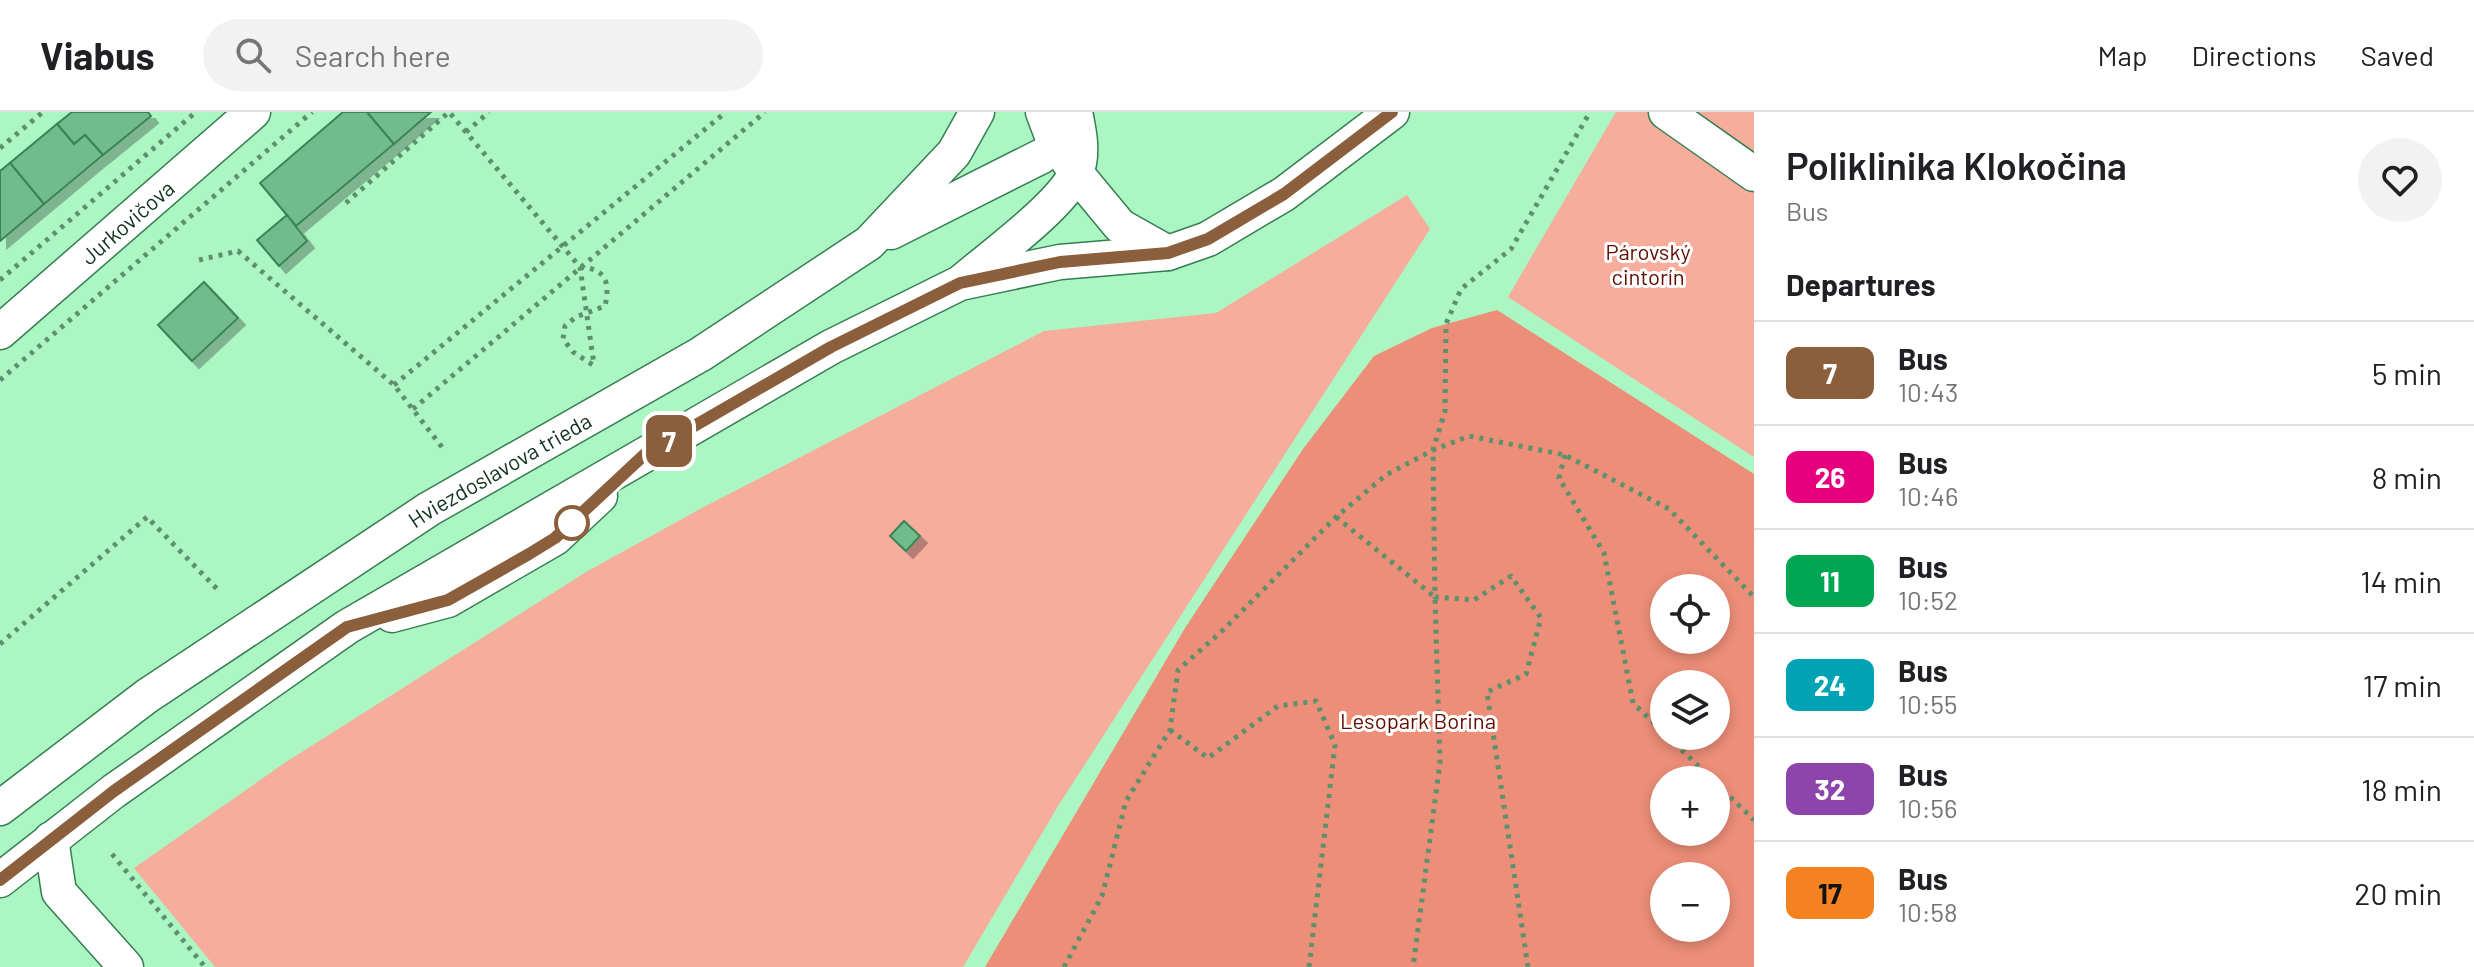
<!DOCTYPE html>
<html lang="en">
<head>
<meta charset="utf-8">
<style>
	body { margin:0; font-family:Barlow,sans-serif; background:#f2f2f2; color:#202124; height:100vh; display:flex; flex-direction:column; font-size:30px; white-space:nowrap }
	* { box-sizing:border-box; margin:0 }
	p { font-size:26px; color:#757577 }
	.icon { flex:none; width:44px; height:44px; fill:none; stroke:currentColor; stroke-width:2; stroke-linecap:round; stroke-linejoin:round }
	.map { position:relative; flex:1; overflow:hidden }
	.side { display:flex; flex-direction:column; background:#fff; width:720px }
	.side>* { flex:none }
	.badge { padding:0 16px; border-radius:12px; font-size:28px; line-height:52px }
	.controls { position:absolute; left:1650px; top:462px; display:grid; gap:16px }
	.controls a { display:grid; place-items:center; width:80px; height:80px; border-radius:50%; background:#fff; box-shadow:0 4px 12px #0003; font-size:40px }
	.map>.badge { position:absolute; translate:-50% -50%; box-shadow:0 0 0 4px #fff }
	h2 { padding:0 32px; font-size:30px; line-height:72px }
	.round { display:grid; place-items:center; flex:none; width:84px; height:84px; border-radius:42px; background:#f2f2f2 }
	.headline { display:flex; align-items:center; justify-content:space-between; height:136px; padding:0 32px }
	h1 { font-size:38px; font-weight:600; line-height:60px }
	ul { padding:0; list-style:none }
	li { display:flex; align-items:center; gap:24px; height:104px; padding:0 32px; border-top:2px solid #e0e0e0 }
	li div { flex:1 }
	li b { display:block; font-size:30px }
	li em { font-style:normal }
	li .badge { min-width:88px; font-weight:700; text-align:center }
	header { display:flex; align-items:center; gap:48px; box-sizing:border-box; height:112px; padding:0 40px; background:#fff; border-bottom:2px solid #e0e0e0 }
	header strong { font-size:38px }
	nav { display:flex; gap:44px; margin-inline-start:auto; font-size:28px }
	.search { width:560px; height:72px; background:#f2f2f2; display:flex; align-items:center; gap:20px; box-sizing:border-box; padding:0 28px; border-radius:44px; color:#757577; font-size:30px }
	main { display:flex; flex:1; min-height:0 }
	.map>svg:first-child { display:block }
</style>
</head>
<body>
<header>
<strong>Viabus</strong>
<div class="search"><svg class="icon" aria-label="search" viewBox="0 0 24 24"><circle cx="10" cy="10" r="6"/><path d="M15 15l6 6"/></svg>Search here</div>
<nav><a>Map</a><a>Directions</a><a>Saved</a></nav>
</header>
<main>
<div class="map">
<svg width="1754" height="855" viewBox="0 0 1754 855">
	<defs>
		<filter id="shadow"><feDropShadow dx="7" dy="7" stdDeviation="0" flood-color="#0004"/></filter>
	</defs>
	<rect width="100%" height="100%" fill="#acf6c3"/>
	<g fill="#f6ad9b">
		<path d="M1616,0H1754V345L1508,185Z"/>
		<path d="M1407,83L1430,117L1058,694L963,855H215L134,756L286,650L586,460L700,397L1044,219L1216,201Z"/>
	</g>
	<path fill="#ec8e78" fill-rule="evenodd" d="M1497,198L1754,362V855H985L1185,516L1303,337L1374,244L1432,216ZM1664,476H1716V528H1664ZM1664,572H1716V624H1664ZM1664,668H1716V720H1664ZM1664,764H1716V816H1664Z"/>
	<g fill="#72bb8b" stroke="#3b8457" stroke-width="2" filter="url(#shadow)">
		<path d="M72,0H148L151,4L103,43L85,23L74,32L57,12Z"/>
		<path d="M343,0H367L394,32L296,114L260,71Z"/>
		<path d="M367,0H431L394,32Z"/>
		<path d="M57,12L74,32L85,23L103,43L44,92L10,51Z"/>
		<path d="M10,51L44,92L0,129V59Z"/>
		<path d="M287,103L307,129L279,154L257,128Z"/>
		<path d="M204,170L238,206L192,249L158,213Z"/>
		<path d="M904,409L920,424L906,439L890,424Z"/>
	</g>
	<g fill="none" stroke-linecap="round" stroke-linejoin="round">
		<defs>
			<g id="minor">
				<path d="M1043,0L1052,24L1076,61L1120,114L1168,141"/>
				<path d="M1666,0L1754,62"/>
				<path d="M891,120L1042,44"/>
				<path d="M964,168C993,143 1061,94 1076,61C1084,42 1079,19 1075,0"/>
				<path id="s1" d="M0,220L253,0"/>
				<path d="M392,503L448,488L555,426L600,384"/>
				<path id="s2" d="M0,696L147,584L429,397L701,242L869,131L954,41L977,0"/>
				<path d="M51,727L59,780L126,855"/>
				<path d="M0,768L114,679L347,515L831,235L960,171L1060,150L1168,141L1208,127L1284,82L1392,0"/>
			</g>
		</defs>
		<use href="#minor" stroke="#357e51" stroke-width="37"/>
		<g stroke="#5d916e" stroke-width="5" stroke-dasharray="4 6" stroke-linecap="butt">
			<path d="M466,20L489,0"/>
			<path d="M0,36L43,0"/>
			<path d="M346,91L449,0L580,155L594,253"/>
			<path d="M199,148L238,139L394,273L445,339"/>
			<path d="M580,155C607,157 610,171 605,194L576,205L565,214L563,227L573,240L593,253"/>
			<path d="M0,168L196,0"/>
			<path d="M0,268L312,0"/>
			<path d="M394,273L726,0"/>
			<path d="M413,297L765,0"/>
			<path d="M1565,343L1559,366L1604,441L1633,591L1664,621"/>
			<path d="M1336,405L1435,485L1440,651L1413,855"/>
			<path d="M0,532L147,405L220,480"/>
			<path d="M1170,618L1208,646L1278,594L1316,589L1335,633L1309,855"/>
			<path d="M1667,624L1713,668"/>
			<path d="M1716,671L1754,708"/>
			<path d="M112,742L205,855"/>
			<path d="M1064,855L1102,784L1126,689L1170,618L1178,558L1222,519L1336,405L1386,363L1433,338L1445,299L1446,212L1461,177L1511,137L1590,0"/>
			<path d="M1528,855L1487,580L1526,562L1541,506L1511,464L1474,488L1435,485L1433,338L1469,324L1565,343L1669,397L1754,485"/>
		</g>
		<use href="#minor" stroke="#fff" stroke-width="34"/>
	</g>
	<g fill="none" stroke-linecap="round" stroke-linejoin="round">
		<defs>
			<path id="line" d="M0,768L114,679L347,515L448,488L529,442L555,426L644,343L831,235L960,171L1060,150L1168,141L1208,127L1284,82L1392,0"/>
		</defs>
		<use href="#line" stroke="#fff" stroke-width="18"/>
		<use href="#line" stroke="#8b5e3c" stroke-width="12"/>
	</g>
	<circle fill="#fff" stroke="#8b5e3c" stroke-width="4" cx="572" cy="411" r="16"/>
	<g text-anchor="middle" dominant-baseline="central" stroke-width="6" stroke-linejoin="round" paint-order="stroke">
		<g font-size="22" fill="#12311e" stroke="#fff">
			<text stroke="none"><textPath href="#s1" startOffset="168">Jurkovičova</textPath></text>
			<text stroke="none"><textPath href="#s2" startOffset="604">Hviezdoslavova trieda</textPath></text>
		</g>
		<g font-size="22" fill="#620e00" stroke="#fff">
			<text x="1648" y="139">Párovský<tspan x="1648" dy="25">cintorín</tspan></text>
			<text x="1418" y="608">Lesopark Borina</text>
		</g>
	</g>
</svg>
<div class="controls">
<a><svg class="icon" aria-label="locate" viewBox="0 0 24 24"><circle cx="12" cy="12" r="6"/><path d="M12 2v4M12 18v4M2 12h4M18 12h4"/></svg></a>
<a><svg class="icon" aria-label="layers" viewBox="0 0 24 24"><path d="M12 4l9 5-9 5-9-5zM3 14l9 5 9-5"/></svg></a>
<a>+</a>
<a>−</a>
</div>
<b class="badge" style="left:669px;top:329px;background:#8b5e3c;color:#fff">7</b>
</div>
<section class="side">
<div class="headline"><div><h1>Poliklinika Klokočina</h1><p>Bus</p></div><a class="round"><svg class="icon" aria-label="heart" viewBox="0 0 24 24"><path d="M12 20l-8-8c-3-5 5-10 8-4 3-6 11-1 8 4z"/></svg></a></div>
<h2>Departures</h2>
<ul>
<li><span class="badge" style="background:#8b5e3c;color:#fff">7</span><div><b>Bus</b><p>10:43</p></div><em>5 min</em></li>
<li><span class="badge" style="background:#e6007e;color:#fff">26</span><div><b>Bus</b><p>10:46</p></div><em>8 min</em></li>
<li><span class="badge" style="background:#00a651;color:#fff">11</span><div><b>Bus</b><p>10:52</p></div><em>14 min</em></li>
<li><span class="badge" style="background:#00a3b4;color:#fff">24</span><div><b>Bus</b><p>10:55</p></div><em>17 min</em></li>
<li><span class="badge" style="background:#8e44ad;color:#fff">32</span><div><b>Bus</b><p>10:56</p></div><em>18 min</em></li>
<li><span class="badge" style="background:#f58220;color:#111">17</span><div><b>Bus</b><p>10:58</p></div><em>20 min</em></li>
</ul>
</section>
</main>
</body>
</html>
